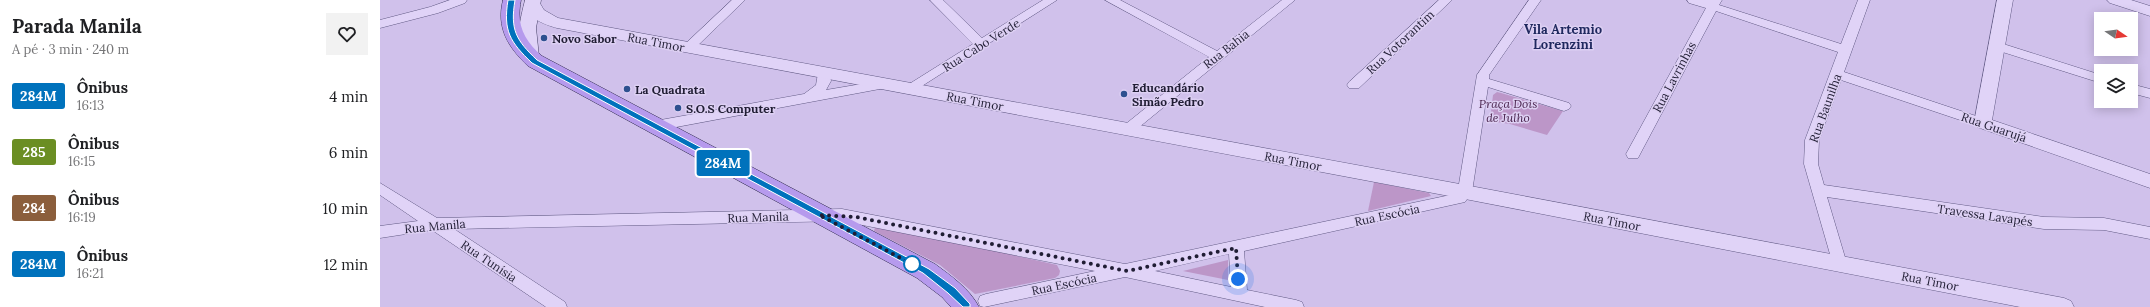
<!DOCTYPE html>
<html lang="pt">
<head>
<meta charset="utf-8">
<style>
	body { margin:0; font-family:Lora,serif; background:#f2f2f2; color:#202124; height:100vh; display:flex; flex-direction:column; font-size:15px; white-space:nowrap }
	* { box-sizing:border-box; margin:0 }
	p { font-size:13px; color:#757577 }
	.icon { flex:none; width:22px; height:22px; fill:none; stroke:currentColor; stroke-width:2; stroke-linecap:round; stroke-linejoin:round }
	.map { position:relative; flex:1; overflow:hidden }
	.side { display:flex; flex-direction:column; background:#fff; width:380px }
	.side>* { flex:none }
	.badge { padding:0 8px; border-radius:3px; font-size:14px; line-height:26px }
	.needle { width:26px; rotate:103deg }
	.buttons { position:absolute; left:1714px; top:12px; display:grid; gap:8px }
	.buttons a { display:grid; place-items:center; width:44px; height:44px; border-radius:0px; background:#fff; box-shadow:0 2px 10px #0003; font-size:20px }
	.you { position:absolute; width:20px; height:20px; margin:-10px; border:3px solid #fff; border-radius:50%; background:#1a73e8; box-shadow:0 0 0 6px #1a73e833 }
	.map>.badge { position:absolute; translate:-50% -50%; box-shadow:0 0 0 2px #fff }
	.round { display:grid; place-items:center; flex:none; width:42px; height:42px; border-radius:0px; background:#f2f2f2 }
	.headline { display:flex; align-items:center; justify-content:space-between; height:68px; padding:0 12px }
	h1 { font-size:19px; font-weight:700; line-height:30px }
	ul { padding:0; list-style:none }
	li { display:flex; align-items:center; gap:12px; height:56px; padding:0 12px }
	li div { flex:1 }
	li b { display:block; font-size:15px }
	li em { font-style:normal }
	li .badge { min-width:44px; font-weight:700; text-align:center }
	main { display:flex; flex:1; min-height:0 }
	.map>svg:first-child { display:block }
</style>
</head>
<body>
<main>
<section class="side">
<div class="headline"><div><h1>Parada Manila</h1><p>A pé · 3 min · 240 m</p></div><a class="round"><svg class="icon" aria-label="heart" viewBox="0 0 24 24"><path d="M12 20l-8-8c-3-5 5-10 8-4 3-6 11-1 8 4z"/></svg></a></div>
<ul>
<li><span class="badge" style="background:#0072bc;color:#fff">284M</span><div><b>Ônibus</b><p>16:13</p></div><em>4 min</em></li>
<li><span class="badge" style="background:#6b8e23;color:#fff">285</span><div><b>Ônibus</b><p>16:15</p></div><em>6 min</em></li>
<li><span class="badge" style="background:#8b5e3c;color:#fff">284</span><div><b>Ônibus</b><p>16:19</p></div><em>10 min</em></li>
<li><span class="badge" style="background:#0072bc;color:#fff">284M</span><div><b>Ônibus</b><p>16:21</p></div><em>12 min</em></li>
</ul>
</section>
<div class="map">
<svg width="1770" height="307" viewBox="0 0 1770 307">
	<rect width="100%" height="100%" fill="#d0c1eb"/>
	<g fill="#bc96c8">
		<path d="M1117,92L1121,93L1183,111L1167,135L1130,124L1110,121L1113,95Z"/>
		<path d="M994,182L1049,193L1051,196L988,211Z"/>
		<path d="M501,225L677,265L680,271L679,275L675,278L595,294L560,265L494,231L495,227Z"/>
		<path d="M848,260V280L803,271Z"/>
	</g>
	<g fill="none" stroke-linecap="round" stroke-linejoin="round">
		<defs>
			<g id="minor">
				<path d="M70,0H87L85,3L58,13L0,28V20L50,7Z"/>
				<path d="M352,0H365L312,51H304L302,48L304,45Z"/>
				<path d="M550,0H563L602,38L663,0H677L531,93L526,92L524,89L526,86L593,44Z"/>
				<path d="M725,0H740L837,51L902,0H915L752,133H742L740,130L742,127L829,57Z"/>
				<path d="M1059,0H1072L979,88H969L967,85L969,82Z"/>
				<path d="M1149,0H1161L1109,75V79L1189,103L1191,106L1189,109L1184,111L1108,87L1092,192L1085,202L864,251L867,290L916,300L922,302L924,307H885L745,277L604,307L600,306L598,301L600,296L606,294L715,271L462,221L74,229L185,302L187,307H166L52,230L0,238V226L38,221L0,195V183L57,218L462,209L745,264L1075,194L1078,190L1097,75ZM849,254L851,287L775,271Z"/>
				<path d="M1307,0H1342L1339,5L1461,44L1478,0H1490L1464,72L1608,120L1610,123L1608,126H1598L1461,80L1439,140L1438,164L1444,185L1664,217L1724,218L1770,227V239L1724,230L1664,229L1447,197L1467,264L1464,268L1459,270L1454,268L1424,164L1425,140L1458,52L1336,11L1258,158H1248L1246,154L1326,8L1309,3Z"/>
				<path d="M1617,42L1721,75V83L1613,49L1611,46L1613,43Z"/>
				<path d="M444,69L449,70L451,81L446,90L505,80L512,84L505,88L275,131L270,129L268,126L270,123L275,121L424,94L436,85L438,73Z"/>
				<path d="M1751,84L1770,89V98L1751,93Z"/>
			</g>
			<g id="tertiary">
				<path d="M146,0H158L164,10L178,18L1085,185L1684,298L1691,301L1694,307H1640L1085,199L177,28C166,25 140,16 146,0Z"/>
				<path d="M1617,0H1633L1612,120L1770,174V188L1597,127L1594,123Z"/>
				<path d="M1727,0H1751L1770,6V16L1730,3Z"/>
			</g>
			<path id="secondary" d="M145,0H161L156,28L159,57L156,61L150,63L144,61C133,45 141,17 145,0Z"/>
			<path id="primary" d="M123,0H141C136,25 144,40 162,56L555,264C571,276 589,288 599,307H571L562,297L537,278L148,66C128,47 116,28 123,0Z"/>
		</defs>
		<use href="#minor" stroke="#615a84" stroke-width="1"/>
		<use href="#tertiary" stroke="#615a84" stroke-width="1"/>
		<use href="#secondary" stroke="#433d65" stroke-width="1"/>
		<use href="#primary" stroke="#322e51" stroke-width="1"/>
		<use href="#minor" fill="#e0d3f7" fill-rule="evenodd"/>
		<use href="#tertiary" fill="#e0d3f7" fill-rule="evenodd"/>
		<use href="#secondary" fill="#e0d3f7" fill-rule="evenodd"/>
		<use href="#primary" fill="#b69aed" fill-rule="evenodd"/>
	</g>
	<path fill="#0072bc" stroke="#fff" d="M128,0H135C130,30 136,40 157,60L549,269L575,288L590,304V307H583L568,293L543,273L152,63C130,42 123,31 128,0Z"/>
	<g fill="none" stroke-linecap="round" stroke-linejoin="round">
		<path stroke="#201d34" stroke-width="4" stroke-dasharray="0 7.2" d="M532,264L439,215L476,217L747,271L856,248L858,279"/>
	</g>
	<g fill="#2d508f" stroke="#ddd0f3" stroke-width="1.5">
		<circle cx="164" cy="38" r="4"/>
		<circle cx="247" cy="89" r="4"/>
		<circle cx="744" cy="94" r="4"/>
		<circle cx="298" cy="108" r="4"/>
	</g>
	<circle fill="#fff" stroke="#0072bc" stroke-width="2" cx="532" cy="264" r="8"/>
	<g text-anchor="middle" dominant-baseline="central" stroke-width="3" stroke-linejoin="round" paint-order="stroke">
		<g font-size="12" font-weight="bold" fill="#201d34" stroke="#ddd0f3" text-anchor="start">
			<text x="172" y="38">Novo Sabor</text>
			<text x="752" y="87">Educandário<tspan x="752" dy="14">Simão Pedro</tspan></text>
			<text x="255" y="89">La Quadrata</text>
			<text x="306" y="108">S.O.S Computer</text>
		</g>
		<g font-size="12" fill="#201d34" stroke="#ddd0f3">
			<text transform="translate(276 42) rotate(11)">Rua Timor</text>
			<text transform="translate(1020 42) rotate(-43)">Rua Votorantim</text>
			<text transform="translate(601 45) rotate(-32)">Rua Cabo Verde</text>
			<text transform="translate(846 49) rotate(-38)">Rua Bahia</text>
			<text transform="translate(1294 77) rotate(-62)">Rua Lavrinhas</text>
			<text transform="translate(595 101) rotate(11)">Rua Timor</text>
			<text transform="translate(1445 108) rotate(-70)">Rua Baunilha</text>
			<text transform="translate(1614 127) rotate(19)">Rua Guarujá</text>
			<text transform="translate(913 161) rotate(11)">Rua Timor</text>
			<text transform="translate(1007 215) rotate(-12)">Rua Escócia</text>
			<text transform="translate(1605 215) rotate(8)">Travessa Lavapés</text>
			<text transform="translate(378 217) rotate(-2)">Rua Manila</text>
			<text transform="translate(1232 221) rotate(11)">Rua Timor</text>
			<text transform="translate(55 226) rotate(-5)">Rua Manila</text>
			<text transform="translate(109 261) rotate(34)">Rua Tunísia</text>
			<text transform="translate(1550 281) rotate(11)">Rua Timor</text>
			<text transform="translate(684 284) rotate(-12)">Rua Escócia</text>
		</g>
		<g font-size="12" font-style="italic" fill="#4b254f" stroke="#ddd0f3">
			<text x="1128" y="103">Praça Dois<tspan x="1128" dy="14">de Julho</tspan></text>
		</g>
		<g font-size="13" font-weight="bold" fill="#1f285e" stroke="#ddd0f3">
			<text x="1183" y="29">Vila Artemio<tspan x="1183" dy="15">Lorenzini</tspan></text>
		</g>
	</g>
</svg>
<div class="buttons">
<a><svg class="needle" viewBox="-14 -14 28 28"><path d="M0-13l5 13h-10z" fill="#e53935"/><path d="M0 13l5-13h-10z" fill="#757577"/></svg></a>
<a><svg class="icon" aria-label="layers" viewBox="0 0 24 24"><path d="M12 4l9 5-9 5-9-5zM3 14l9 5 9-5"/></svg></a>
</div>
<div class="you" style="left:858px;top:279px"></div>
<b class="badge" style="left:343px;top:163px;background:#0072bc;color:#fff">284M</b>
</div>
</main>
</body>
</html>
